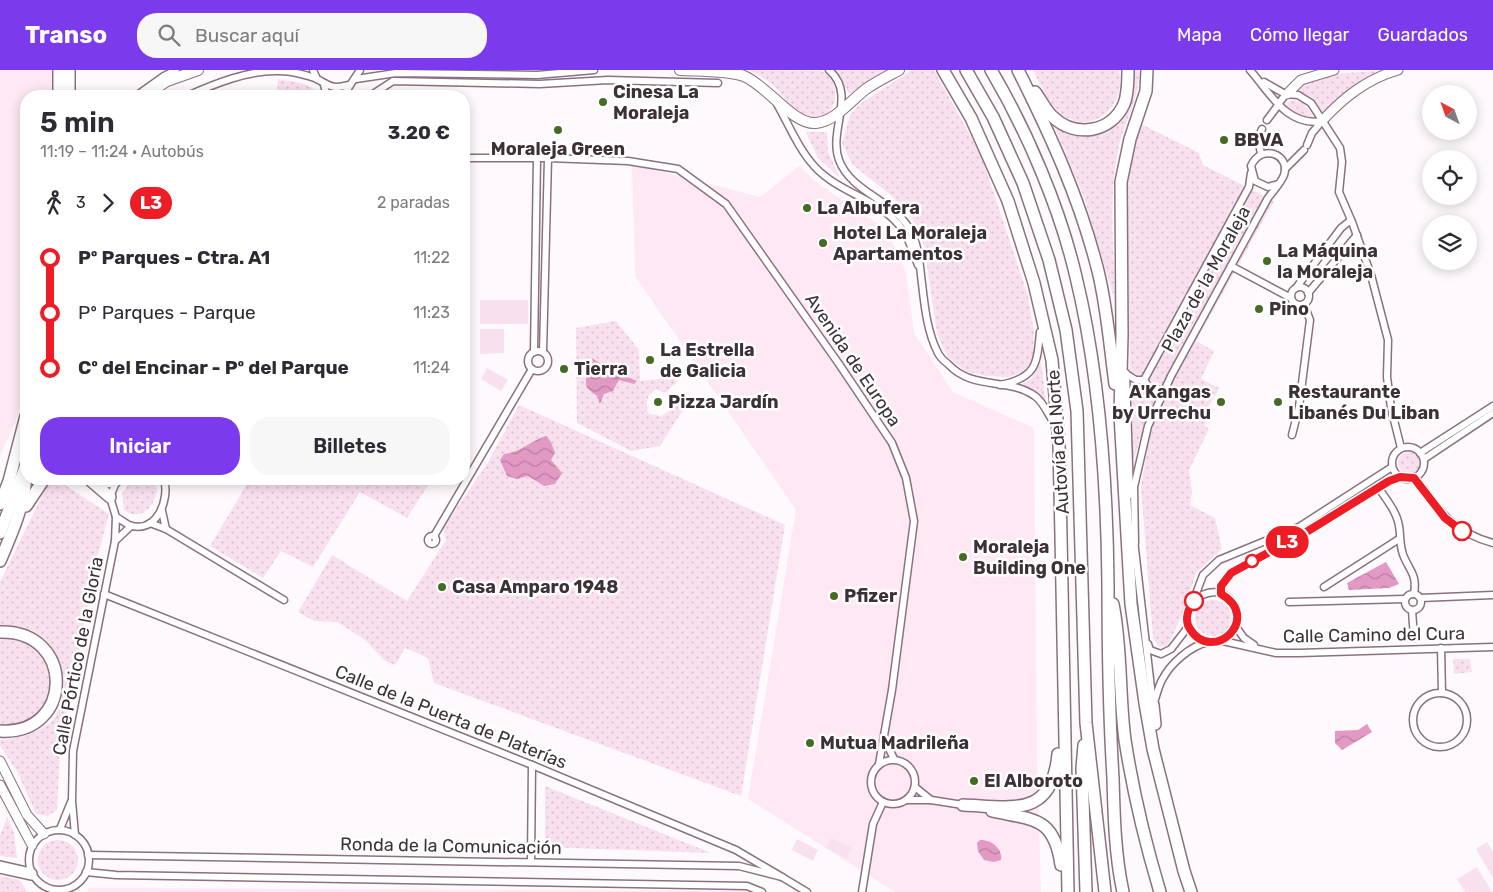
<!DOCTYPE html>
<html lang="es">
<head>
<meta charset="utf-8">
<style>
	body { margin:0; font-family:Rubik,sans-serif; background:#f7f7f7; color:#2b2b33; height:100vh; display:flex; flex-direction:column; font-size:19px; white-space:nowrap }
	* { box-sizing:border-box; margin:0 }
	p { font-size:16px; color:#7c7c81 }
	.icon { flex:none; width:28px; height:28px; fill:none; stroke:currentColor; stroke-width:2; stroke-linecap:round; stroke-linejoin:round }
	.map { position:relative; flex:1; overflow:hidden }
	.sheet { position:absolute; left:20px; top:20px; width:450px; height:395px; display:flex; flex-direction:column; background:#fff; border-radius:20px; box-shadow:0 2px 12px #0003 }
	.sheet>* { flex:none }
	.badge { padding:0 10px; border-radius:16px; font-size:18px; line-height:32px }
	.needle { width:32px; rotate:319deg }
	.tools { position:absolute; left:1422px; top:15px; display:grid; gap:10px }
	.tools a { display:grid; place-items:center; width:55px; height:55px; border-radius:50%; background:#fff; box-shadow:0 2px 12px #0003; font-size:25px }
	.map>.badge { position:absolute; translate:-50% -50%; box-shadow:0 0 0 2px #fff }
	.legs { display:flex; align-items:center; gap:8px; height:55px; padding:0 20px; font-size:16px }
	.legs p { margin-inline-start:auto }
	.summary { display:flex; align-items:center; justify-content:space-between; height:85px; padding:0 20px }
	h1 { font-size:28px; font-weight:600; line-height:38px }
	.button { display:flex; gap:10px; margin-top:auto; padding:10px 20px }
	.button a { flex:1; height:58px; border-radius:20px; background:#7c3aed; color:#fff; font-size:20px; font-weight:600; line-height:58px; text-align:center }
	.button a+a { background:#f7f7f7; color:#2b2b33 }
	ul { padding:0 20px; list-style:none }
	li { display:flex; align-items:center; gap:18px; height:55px; font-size:19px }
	li i { display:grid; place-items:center; width:8px; height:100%; margin:0 6px; background:currentColor }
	li i::after { content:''; width:12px; height:12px; margin:-6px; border:4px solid; border-radius:50%; background:#fff }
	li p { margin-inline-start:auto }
	li:first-child i { background:linear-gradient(#0000 50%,currentColor 0) }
	li:last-child i { background:linear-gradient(currentColor 50%,#0000 0) }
	header { display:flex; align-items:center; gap:30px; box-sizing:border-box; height:70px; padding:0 25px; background:#7c3aed; color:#fff }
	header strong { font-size:24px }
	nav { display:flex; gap:28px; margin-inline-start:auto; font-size:18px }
	.search { width:350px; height:45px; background:#f7f7f7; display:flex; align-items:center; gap:12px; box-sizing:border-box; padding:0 18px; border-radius:20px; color:#7c7c81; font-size:19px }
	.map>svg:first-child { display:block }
</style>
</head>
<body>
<header>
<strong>Transo</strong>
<div class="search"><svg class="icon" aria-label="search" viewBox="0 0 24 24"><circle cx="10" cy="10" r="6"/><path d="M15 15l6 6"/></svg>Buscar aquí</div>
<nav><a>Mapa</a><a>Cómo llegar</a><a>Guardados</a></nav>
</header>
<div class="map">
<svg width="1493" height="822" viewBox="0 0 1493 822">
	<defs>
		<pattern id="green-dots" width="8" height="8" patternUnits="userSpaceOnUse" patternTransform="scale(1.25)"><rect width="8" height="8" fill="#f9e0ee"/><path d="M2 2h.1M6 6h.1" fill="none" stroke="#d6c1cd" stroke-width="1.8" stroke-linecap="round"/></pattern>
		<pattern id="water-waves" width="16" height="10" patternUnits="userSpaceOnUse" patternTransform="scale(1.25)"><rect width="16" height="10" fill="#e29ac5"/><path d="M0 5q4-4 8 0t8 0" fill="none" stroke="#b87ea1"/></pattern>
	</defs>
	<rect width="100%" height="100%" fill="#fef9fc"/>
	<g fill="#fee8f4">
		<path d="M0,0H55L54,26H26V292L18,345L0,386Z"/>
		<path d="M632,94L760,127L799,96L816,112L887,160L906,202L914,263L953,322L1034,358L1037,691L1041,822H895L748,729L796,440L635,206Z"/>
		<path d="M88,818L743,821L746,822H88Z"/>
	</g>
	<g fill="url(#green-dots)">
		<path d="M749,0L821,1C846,14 836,53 809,48C791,44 789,32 778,20C770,11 760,6 749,0Z"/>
		<path d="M837,0H885L849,24Z"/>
		<path d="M912,0H934L981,85L1028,226L1034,262L1033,288L1024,302L1008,307L986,306L965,301L947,286L937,263L924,175L912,148L893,127L853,95L842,74L850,45L860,34Z"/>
		<path d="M1033,0H1119C1127,37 1091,68 1060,43C1048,32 1040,14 1033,0Z"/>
		<path d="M1133,0H1139C1140,29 1123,53 1118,81C1108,129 1114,182 1115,231L1084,127L1055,58C1074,67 1106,73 1119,50C1126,38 1129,14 1133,0Z"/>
		<path d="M1375,1V4L1351,17L1324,44L1312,27L1294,21C1318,1 1345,4 1375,1Z"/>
		<path d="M278,9C294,12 310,12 321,26H277Z"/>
		<path d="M1292,30L1303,33L1313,46C1304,48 1290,43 1286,33Z"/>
		<path d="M1139,53L1199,83L1203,95L1274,131L1196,271L1214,281L1201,309L1219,318L1209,336L1214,339L1204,355L1209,359L1189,400L1192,422L1190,435L1215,448L1222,479L1196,503L1182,545L1168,575L1159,577L1153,568L1141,417L1150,362L1168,319L1130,301L1126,113Z"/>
		<path d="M806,62H827L828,82L840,108L818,88Z"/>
		<path d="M616,251L639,280L640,311L661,309L662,299L677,298L682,303L676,313L665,323L656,319C646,326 645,332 649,344L662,346L670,340L671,329L688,332L660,376L631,381L577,353L576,258Z"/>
		<path d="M1041,292L1046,332L1032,320L1021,315L1032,308Z"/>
		<path d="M1133,313L1156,325L1133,391L1132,314Z"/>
		<path d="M519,335L785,455L741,726L434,613L428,588L405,578L395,595L385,591L365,570L337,552L314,551L298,542L332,485L407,531L446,470L443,458L487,394Z"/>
		<circle cx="1409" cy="393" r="11"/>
		<path d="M56,409L109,444L97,488L60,679L57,740L48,746L36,744L17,701L0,676V670C18,669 39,663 53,650C56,646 58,640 59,636C71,608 59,573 31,560C22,556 9,557 0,556V512L46,418Z"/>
		<path d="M132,409H151L157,418C157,435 140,453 124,440L122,424Z"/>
		<path d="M250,409H432L407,448L360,422L313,497L281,481L263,508L210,476Z"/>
		<circle cx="1213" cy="548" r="18"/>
		<path d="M0,567C6,566 13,569 19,570C73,583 52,667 0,653Z"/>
		<path d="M1453,589H1470L1472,602L1454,604Z"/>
		<path d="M545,716L711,783L545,777Z"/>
		<path d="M7,747L14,763L17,788L0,786V766Z"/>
		<circle cx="58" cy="790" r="20"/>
		<path d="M0,806L20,810L27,822H0Z"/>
	</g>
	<g fill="#f9e0ee">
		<rect x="480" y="230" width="48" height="24"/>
		<path d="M480,259H504V283L480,284Z"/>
		<path d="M487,298L508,310L501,321L481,309Z"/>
		<path d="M831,768L852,778L847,789L826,778Z"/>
		<path d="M797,769L818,780L813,791L792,780Z"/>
		<path d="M1487,772L1493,783V808L1476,779Z"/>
		<path d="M1477,797L1492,822H1465L1457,809Z"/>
	</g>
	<g fill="url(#water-waves)">
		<path d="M592,288L604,296L610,304L618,303L637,311L634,314L619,310L613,321L604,324L600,334L597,326L587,318L586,314V306L594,296Z"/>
		<path d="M546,366L551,372L555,383L551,390L562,403L555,414L544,416L528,406L517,409L507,406L500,390L504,384C520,383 530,371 546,366Z"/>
		<path d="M1386,492L1399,514L1389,518L1349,520L1347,513Z"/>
		<path d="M1367,654L1372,662L1342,680L1335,673V661L1358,660Z"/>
		<path d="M980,770C990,769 1003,778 1001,790L994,792L984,790L978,781L977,773Z"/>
	</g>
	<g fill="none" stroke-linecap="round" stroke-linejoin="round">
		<defs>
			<g id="street">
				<path d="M313,0L317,9"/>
				<path d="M829,0C857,24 828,60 839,90C851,122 891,129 909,158C918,172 919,189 921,205C924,230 926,260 938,283C940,287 944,291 948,294C973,321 1008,307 1035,326C1043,332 1047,342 1052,350"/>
				<path d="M1250,0C1270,23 1287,57 1322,51"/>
				<path d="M356,9L396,3L537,5L594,0"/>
				<path d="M1264,12L1285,24"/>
				<path d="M324,15L327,26"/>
				<path d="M136,26L164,6L176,0"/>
				<path d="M187,26C214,14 248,0 279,1C290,1 308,5 317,9C332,17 332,19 349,15"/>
				<path d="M343,26L360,0"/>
				<path d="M370,26L393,11L540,14L608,10L718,13"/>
				<path d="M1279,33L1286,24L1298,25L1311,33L1340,78L1342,92L1339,122L1352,152L1371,205L1388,270L1387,307L1391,338L1401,378"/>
				<path d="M777,34C789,55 799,80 815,97C840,124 881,129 902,159C910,170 913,183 918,195"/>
				<path d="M1267,50L1279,34"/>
				<path d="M1307,75L1312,63L1322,51"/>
				<path d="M1261,84L1258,68L1262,59"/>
				<path d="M464,88H548L628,91L678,99L726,134L839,294L892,373L906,408L914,451L892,620L879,694"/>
				<path d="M1285,99L1304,80"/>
				<path d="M1231,196L1291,228"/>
				<circle cx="1300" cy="226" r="9"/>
				<path d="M1296,218L1341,158L1351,150"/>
				<path d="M1308,223L1357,165"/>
				<circle cx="538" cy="291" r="10"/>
				<path d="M534,282L537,88"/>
				<path d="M543,282L548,88"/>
				<path d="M1126,303L1130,425"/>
				<path d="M1126,304L1136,310H1144L1149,317L1163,321"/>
				<path d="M1144,310L1249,117L1251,103"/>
				<path d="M1000,315C1036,308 1037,295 1040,262"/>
				<path d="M1292,365L1299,337L1310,250L1304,234"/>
				<circle cx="1408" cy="393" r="16"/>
				<path d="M1420,383L1493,336"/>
				<path d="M1424,389L1493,343"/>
				<path d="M1414,407C1438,439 1452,462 1493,473"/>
				<path d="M117,410L110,427L116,447C120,449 125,453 129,455C157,465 170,429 164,409"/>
				<path d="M1378,417C1386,429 1397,442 1399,456C1401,466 1399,476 1404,487C1411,503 1417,505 1414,524"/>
				<path d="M162,441L166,459"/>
				<path d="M150,453L166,459L284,530"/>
				<circle cx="432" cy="470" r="4"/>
				<path d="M434,466L532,299"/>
				<path d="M1134,470L1153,635"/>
				<path d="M115,471L131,456"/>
				<path d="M1135,473L1134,417L1148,356L1171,306L1268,128C1273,121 1281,113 1284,105C1291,84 1261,73 1251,96L1255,111L1268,117L1278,114"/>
				<path d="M1324,517L1399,469"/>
				<circle cx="1413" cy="532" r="8"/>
				<path d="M104,524L532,695L736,780L782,807"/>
				<path d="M1221,524V516L1231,503L1308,461L1378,417L1400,407"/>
				<path d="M1420,528L1493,525"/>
				<path d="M1194,529L1203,505L1219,490L1299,457L1392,397"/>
				<path d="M1289,532L1405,529"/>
				<path d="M1412,540L1414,568"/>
				<path d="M1236,557L1244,568L1254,575"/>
				<path d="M1223,571L1276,583H1299L1493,577"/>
				<path d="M1148,574L1150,580L1161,584L1171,579L1188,557"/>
				<path d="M1441,578L1442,623"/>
				<circle cx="1440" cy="650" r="27"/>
				<path d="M1154,632C1157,625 1158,617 1162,610C1170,594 1190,576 1208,572C1217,570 1225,572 1232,563C1237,556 1239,546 1235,538C1219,497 1155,546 1206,572"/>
				<path d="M884,668L894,689"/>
				<circle cx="893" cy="712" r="22"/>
				<path d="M915,717L931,730"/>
				<path d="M906,730H931L963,735"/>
				<path d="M60,759L71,732"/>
				<circle cx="59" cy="790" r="30"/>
				<path d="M75,765L72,731L73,681L115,471L116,447"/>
				<path d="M88,785L739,796L782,807L807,822"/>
				<path d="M531,792L532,695"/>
				<path d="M86,802L116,805L747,816L762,822"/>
				<path d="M862,822L873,754L883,732"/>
			</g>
			<g id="secondary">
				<path d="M1287,24L1301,10L1334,0"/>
				<path d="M1322,51C1344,27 1367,9 1398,0"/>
				<path d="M0,691L27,745L44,764"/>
				<path d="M0,715L32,775"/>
			</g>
			<g id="primary">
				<path d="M680,0C700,1 726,0 744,6C769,17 793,55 816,53C836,51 851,30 866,19C876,12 888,6 899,0"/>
				<path d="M144,26L167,11L198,0"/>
			</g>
			<g id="highway">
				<path d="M943,0L971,48L1008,131L1034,213L1052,290L1059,374L1061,466L1068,822"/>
				<path d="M966,0L993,47L1023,113L1049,190L1066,260L1077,341L1086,653L1105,822"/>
				<path d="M991,0C1027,61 1060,138 1076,207C1100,306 1107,412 1108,514C1108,579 1109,643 1113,708C1114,746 1115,785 1123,822"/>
				<path d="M1018,0C1051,66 1080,129 1098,201C1107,237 1110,277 1115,314"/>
				<path d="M1147,0L1146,21L1130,69L1121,112L1122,265L1120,345L1131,534L1145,633L1153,679L1184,801L1191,822"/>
				<path d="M1035,22C1041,30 1046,41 1053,47C1075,68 1111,63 1124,34C1128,24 1128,11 1128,0"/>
				<path d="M59,26V0"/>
				<path d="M69,26V0"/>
				<path d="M89,409L110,427"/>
				<path d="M96,413L115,411"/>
				<path d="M0,434L9,411L26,346"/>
				<path d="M26,436L44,409"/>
				<path d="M0,463L26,395"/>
				<path d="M0,491C12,463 25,434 26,404"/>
				<path d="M1113,534C1122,579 1119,625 1125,670C1133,722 1145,772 1160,822"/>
				<path d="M0,562C76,560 74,666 0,661"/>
				<path d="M1153,635L1155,654"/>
				<path d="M1084,675L1082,698L1086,822"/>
				<path d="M963,735C1013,737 1052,748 1058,684"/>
				<path d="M992,741C1033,750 1054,746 1061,795"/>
				<path d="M0,797L31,804"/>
			</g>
		</defs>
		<use href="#street" stroke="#8a717f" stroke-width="9"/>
		<use href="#secondary" stroke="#8a717f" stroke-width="11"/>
		<use href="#primary" stroke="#8a717f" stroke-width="12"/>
		<use href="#highway" stroke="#8a717f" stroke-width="14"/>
		<use href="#street" stroke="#fff" stroke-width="6"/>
		<use href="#secondary" stroke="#fff" stroke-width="9"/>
		<use href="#primary" stroke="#fff" stroke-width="10"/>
		<use href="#highway" stroke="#fff" stroke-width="11"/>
	</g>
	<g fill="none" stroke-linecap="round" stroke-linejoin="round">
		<defs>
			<path id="line-1" d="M1194,531C1188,539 1184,550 1190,559C1213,595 1263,548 1221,524V516L1231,503L1308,461L1389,411L1400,407L1414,408L1445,448L1462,461"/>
		</defs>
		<use href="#line-1" stroke="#fff" stroke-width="11"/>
		<use href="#line-1" stroke="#ee1c25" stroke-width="8"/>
	</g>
	<g fill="#456b24" stroke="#fff" stroke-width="2">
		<circle cx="603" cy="32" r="5"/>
		<circle cx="558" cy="60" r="5"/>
		<circle cx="1224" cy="70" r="5"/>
		<circle cx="807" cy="138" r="5"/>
		<circle cx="823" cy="173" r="5"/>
		<circle cx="1267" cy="191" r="5"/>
		<circle cx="1259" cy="239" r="5"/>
		<circle cx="650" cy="290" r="5"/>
		<circle cx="564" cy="299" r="5"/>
		<circle cx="658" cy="332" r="5"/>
		<circle cx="1221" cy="332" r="5"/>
		<circle cx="1278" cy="332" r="5"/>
		<circle cx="963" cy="487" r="5"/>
		<circle cx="442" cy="517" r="5"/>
		<circle cx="834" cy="526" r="5"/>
		<circle cx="810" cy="673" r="5"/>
		<circle cx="974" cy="711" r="5"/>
	</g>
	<g fill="#fff" stroke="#ee1c25" stroke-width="2.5">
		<circle cx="1462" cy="461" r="9"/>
		<circle cx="1252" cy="491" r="6"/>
		<circle cx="1194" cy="531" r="9"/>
	</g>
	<g text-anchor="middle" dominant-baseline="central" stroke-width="5" stroke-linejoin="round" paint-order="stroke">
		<g font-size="18" font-weight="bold" fill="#3c3137" stroke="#fff" text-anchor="start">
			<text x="613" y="22">Cinesa La<tspan x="613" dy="21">Moraleja</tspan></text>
			<text x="1234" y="70">BBVA</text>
			<text x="558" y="79" text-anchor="middle">Moraleja Green</text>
			<text x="817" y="138">La Albufera</text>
			<text x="833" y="163">Hotel La Moraleja<tspan x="833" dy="21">Apartamentos</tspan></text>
			<text x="1277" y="181">La Máquina<tspan x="1277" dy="21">la Moraleja</tspan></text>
			<text x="1269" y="239">Pino</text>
			<text x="660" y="280">La Estrella<tspan x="660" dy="21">de Galicia</tspan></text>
			<text x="574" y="299">Tierra</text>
			<text x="1211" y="322" text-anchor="end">A'Kangas<tspan x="1211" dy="21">by Urrechu</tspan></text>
			<text x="1288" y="322">Restaurante<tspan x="1288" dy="21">Libanés Du Liban</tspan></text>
			<text x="668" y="332">Pizza Jardín</text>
			<text x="973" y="477">Moraleja<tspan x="973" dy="21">Building One</tspan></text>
			<text x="452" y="517">Casa Amparo 1948</text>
			<text x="844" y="526">Pfizer</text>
			<text x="820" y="673">Mutua Madrileña</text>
			<text x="984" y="711">El Alboroto</text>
		</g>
		<g font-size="18" fill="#3c3137" stroke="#fff">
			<text transform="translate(1206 209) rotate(-61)">Plaza de la Moraleja</text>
			<text transform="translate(853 290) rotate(56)">Avenida de Europa</text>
			<text transform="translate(1058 372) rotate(-94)">Autovía del Norte</text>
			<text transform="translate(1374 565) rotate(-1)">Calle Camino del Cura</text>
			<text transform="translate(78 586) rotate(-79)">Calle Pórtico de la Gloria</text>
			<text transform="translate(451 647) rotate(22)">Calle de la Puerta de Platerías</text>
			<text transform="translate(451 776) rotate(1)">Ronda de la Comunicación</text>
		</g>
	</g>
</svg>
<div class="tools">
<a><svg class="needle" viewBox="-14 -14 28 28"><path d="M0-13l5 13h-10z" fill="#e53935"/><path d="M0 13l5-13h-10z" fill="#7c7c81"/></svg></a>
<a><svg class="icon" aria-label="locate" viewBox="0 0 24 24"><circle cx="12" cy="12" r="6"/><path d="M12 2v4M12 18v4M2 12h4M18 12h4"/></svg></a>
<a><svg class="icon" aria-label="layers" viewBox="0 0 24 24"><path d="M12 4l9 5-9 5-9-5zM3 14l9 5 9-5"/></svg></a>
</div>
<b class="badge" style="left:1287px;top:472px;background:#ee1c25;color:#fff">L3</b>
<section class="sheet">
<div class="summary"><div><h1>5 min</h1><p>11:19 – 11:24 · Autobús</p></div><b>3.20 €</b></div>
<div class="legs"><svg class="icon" aria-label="walk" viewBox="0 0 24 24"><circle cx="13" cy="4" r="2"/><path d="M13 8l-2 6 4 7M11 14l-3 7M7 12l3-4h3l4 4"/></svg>3<svg class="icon" aria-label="forward" viewBox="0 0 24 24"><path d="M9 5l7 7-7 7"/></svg><b class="badge" style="background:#ee1c25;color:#fff">L3</b><p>2 paradas</p></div>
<ul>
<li><i style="color:#ee1c25"></i><b>Pº Parques - Ctra. A1</b><p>11:22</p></li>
<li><i style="color:#ee1c25"></i><span>Pº Parques - Parque</span><p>11:23</p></li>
<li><i style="color:#ee1c25"></i><b>Cº del Encinar - Pº del Parque</b><p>11:24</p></li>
</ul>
<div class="button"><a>Iniciar</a><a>Billetes</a></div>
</section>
</div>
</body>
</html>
